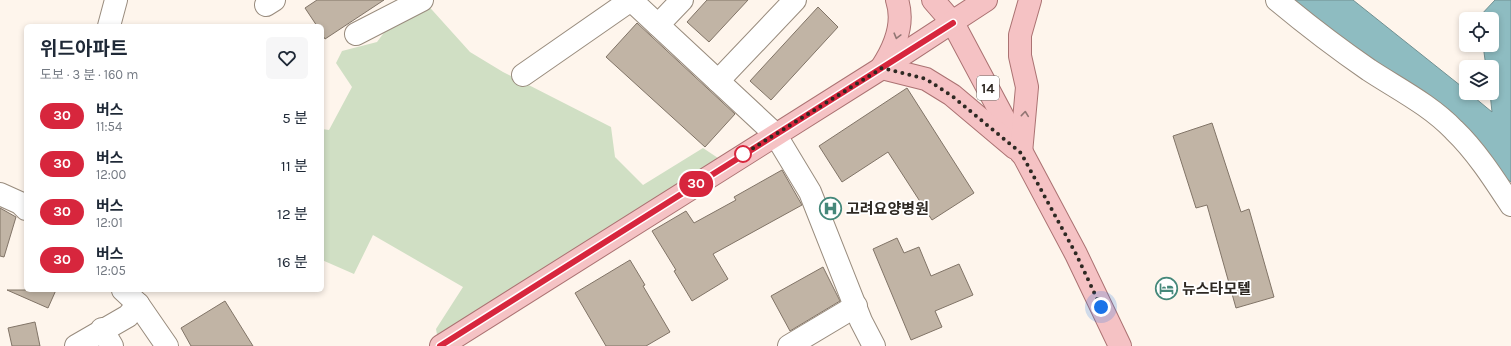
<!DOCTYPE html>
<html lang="ko">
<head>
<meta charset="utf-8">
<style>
	body { margin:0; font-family:Karla,"Noto Sans KR",sans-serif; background:#f6f6f7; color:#1f2937; height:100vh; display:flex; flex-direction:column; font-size:15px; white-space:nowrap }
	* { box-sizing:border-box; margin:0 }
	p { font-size:13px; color:#747a83 }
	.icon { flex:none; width:22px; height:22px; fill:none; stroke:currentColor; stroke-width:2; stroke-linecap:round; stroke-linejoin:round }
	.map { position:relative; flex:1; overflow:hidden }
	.side { position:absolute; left:24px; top:24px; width:300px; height:268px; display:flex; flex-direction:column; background:#fff; border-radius:6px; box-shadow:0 2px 6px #0003 }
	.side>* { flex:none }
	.badge { padding:0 8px; border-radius:13px; font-size:14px; line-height:26px }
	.controls { position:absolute; left:1459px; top:12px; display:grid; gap:8px }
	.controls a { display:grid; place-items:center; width:40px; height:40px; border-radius:6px; background:#fff; box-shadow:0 2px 6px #0003; font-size:20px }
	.you { position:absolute; width:20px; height:20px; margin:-10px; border:3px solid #fff; border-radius:50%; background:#1a73e8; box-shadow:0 0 0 6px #1a73e833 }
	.map>.badge { position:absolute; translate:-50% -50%; box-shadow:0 0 0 2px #fff }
	.round { display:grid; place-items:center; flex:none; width:42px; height:42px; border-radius:6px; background:#f6f6f7 }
	.headline { display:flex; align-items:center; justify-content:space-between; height:68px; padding:0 16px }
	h1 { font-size:19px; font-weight:700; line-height:30px }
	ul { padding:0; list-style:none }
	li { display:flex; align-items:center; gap:12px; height:48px; padding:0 16px }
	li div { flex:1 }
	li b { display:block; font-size:15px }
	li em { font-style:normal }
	li .badge { min-width:44px; font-weight:700; text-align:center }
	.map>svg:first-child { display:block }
</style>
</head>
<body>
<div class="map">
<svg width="1511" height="346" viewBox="0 0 1511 346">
	<rect width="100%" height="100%" fill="#fef5ec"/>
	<path fill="#d0dfc4" d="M424,1L470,52L503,72L611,127L615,157L643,185L703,148L727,164L439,346L436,329L463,287L373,235L354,274L322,260V129L329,130L352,87L336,63L342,51L377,42L403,7Z"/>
	<path fill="#8ebcc1" stroke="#719092" d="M1265,0H1353L1466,90V93H1469L1492,112L1490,93H1492V67H1486L1483,45H1492V19H1479V17L1495,0H1511V182Z"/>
	<g fill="#c1b4a5" stroke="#817467">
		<path d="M317,0H384L325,39L322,34V26H317L305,8Z"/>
		<path d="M707,0H748L709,42L687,22Z"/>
		<path d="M818,7L838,27L771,100L750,81Z"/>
		<path d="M637,23L735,114L705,147L606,57Z"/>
		<path d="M907,88L974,193L932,220L888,152L842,182L819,146Z"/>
		<path d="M1212,123L1241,212L1249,209L1274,297L1236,308L1207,205L1196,208L1173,136Z"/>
		<path d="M782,170L802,205L713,254L728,279L692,301L674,271L676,270L652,231L686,211L694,223L736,200L734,197Z"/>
		<path d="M0,208L16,217L4,257L0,256Z"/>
		<path d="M897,238L904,253L919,247L931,276L959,264L973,295L935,311L942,327L911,340L873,249Z"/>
		<path d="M630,260L645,285L643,286L670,332L646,346H606L575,293Z"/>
		<path d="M823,267L840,301L790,331L771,296Z"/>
		<path d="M7,290H56L48,308Z"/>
		<path d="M225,301L253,346H191L181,328Z"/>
		<path d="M35,322L40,346H12L8,328Z"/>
	</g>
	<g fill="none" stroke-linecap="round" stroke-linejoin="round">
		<defs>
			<g id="minor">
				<path d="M1277,0C1307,25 1337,48 1369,70C1398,89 1430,105 1454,130C1476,151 1494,179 1511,205"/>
				<path d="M266,5L274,0"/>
				<path d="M658,25L682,0"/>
				<path d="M109,26L116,0"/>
				<path d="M356,34L422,0"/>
				<path d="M523,75L631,0L775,134L810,192L861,321L874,346"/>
				<path d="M718,81L795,0"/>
				<path d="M0,194L20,203L26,209"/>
				<path d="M123,290L138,304L167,346"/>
				<path d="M102,329L112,346"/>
				<path d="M76,346L128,316L138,304"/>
				<path d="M789,346L856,306"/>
			</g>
			<g id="major">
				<path d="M933,0L953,23L1076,254L1120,346"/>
				<path d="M882,67C895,47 905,24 897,0"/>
				<path d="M882,68L926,79L952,95L1015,148"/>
				<path d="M1021,153L1027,87L1020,56V35L1030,0"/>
				<path d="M441,346L882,68L986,0"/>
			</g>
		</defs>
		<use href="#minor" stroke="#998c7e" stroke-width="24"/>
		<use href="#major" stroke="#ab7272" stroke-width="24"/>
		<use href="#minor" stroke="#fff" stroke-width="22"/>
		<use href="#major" stroke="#f5c2c4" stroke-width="22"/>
	</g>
	<defs><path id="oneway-chevron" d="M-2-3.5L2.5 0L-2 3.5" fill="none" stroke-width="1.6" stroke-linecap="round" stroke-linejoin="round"/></defs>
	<g stroke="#927674">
		<use href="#oneway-chevron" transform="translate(897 36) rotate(105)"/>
		<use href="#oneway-chevron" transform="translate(1025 114) rotate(-84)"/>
	</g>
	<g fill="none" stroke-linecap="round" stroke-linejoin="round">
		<defs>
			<path id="line" d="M440,346L953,23"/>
		</defs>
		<use href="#line" stroke="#fff" stroke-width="9"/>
		<use href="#line" stroke="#d7263d" stroke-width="6"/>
		<path stroke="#2e2923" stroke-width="4" stroke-dasharray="0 7.2" d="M743,154L739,157L882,68L926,79L952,96L1021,153L1076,254L1101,307"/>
	</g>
	<defs>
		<symbol id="hospital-ring" viewBox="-11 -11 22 22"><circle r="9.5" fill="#fff" stroke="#45887a" stroke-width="1.5"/><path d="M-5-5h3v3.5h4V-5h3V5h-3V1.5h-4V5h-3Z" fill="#45887a"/></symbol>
		<symbol id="hotel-ring" viewBox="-11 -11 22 22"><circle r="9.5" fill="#fff" stroke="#45887a" stroke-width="1.5"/><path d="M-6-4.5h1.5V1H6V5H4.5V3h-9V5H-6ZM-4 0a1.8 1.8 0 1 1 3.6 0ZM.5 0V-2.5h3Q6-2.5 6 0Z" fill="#45887a"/></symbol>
	</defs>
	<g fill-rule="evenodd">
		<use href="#hospital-ring" x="818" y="196" width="25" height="25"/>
		<use href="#hotel-ring" x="1154" y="276" width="25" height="25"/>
	</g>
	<circle fill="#fff" stroke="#d7263d" stroke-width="2" cx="743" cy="154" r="8"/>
	<g text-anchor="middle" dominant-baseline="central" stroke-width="3.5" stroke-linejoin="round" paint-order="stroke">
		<rect fill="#fff" stroke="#6d6965" stroke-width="1" x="977" y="76" width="22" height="24" rx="3"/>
		<g font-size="14" font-weight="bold" fill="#2e2923">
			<text x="988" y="88">14</text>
		</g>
		<g font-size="15" font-weight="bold" fill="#2e2923" stroke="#fff" text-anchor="start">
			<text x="846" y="209">고려요양병원</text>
			<text x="1182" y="289">뉴스타모텔</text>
		</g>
	</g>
</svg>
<div class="controls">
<a><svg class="icon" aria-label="locate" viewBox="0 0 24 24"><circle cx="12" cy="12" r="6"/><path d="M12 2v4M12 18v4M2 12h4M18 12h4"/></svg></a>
<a><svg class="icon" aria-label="layers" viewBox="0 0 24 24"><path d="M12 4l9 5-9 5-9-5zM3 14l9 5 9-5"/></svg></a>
</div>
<div class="you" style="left:1101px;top:307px"></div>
<b class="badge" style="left:696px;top:184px;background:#d7263d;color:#fff">30</b>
<section class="side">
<div class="headline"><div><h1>위드아파트</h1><p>도보 · 3 분 · 160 m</p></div><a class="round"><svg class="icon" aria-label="heart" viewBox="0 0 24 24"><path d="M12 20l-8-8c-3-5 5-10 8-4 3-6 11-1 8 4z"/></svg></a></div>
<ul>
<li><span class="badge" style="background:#d7263d;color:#fff">30</span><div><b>버스</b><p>11:54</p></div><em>5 분</em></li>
<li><span class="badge" style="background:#d7263d;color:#fff">30</span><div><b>버스</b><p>12:00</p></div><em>11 분</em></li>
<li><span class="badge" style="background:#d7263d;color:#fff">30</span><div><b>버스</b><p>12:01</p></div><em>12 분</em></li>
<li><span class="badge" style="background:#d7263d;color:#fff">30</span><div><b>버스</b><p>12:05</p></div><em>16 분</em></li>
</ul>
</section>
</div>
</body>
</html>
